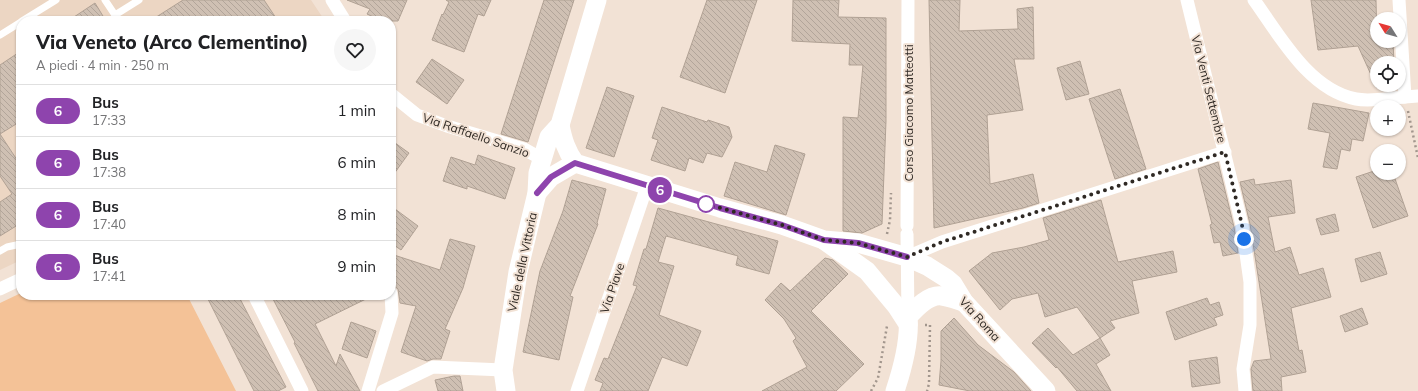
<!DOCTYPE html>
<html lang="it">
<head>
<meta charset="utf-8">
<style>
	body { margin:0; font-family:Mulish,sans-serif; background:#f6f6f6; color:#202124; height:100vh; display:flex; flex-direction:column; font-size:15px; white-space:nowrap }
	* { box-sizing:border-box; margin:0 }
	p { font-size:13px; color:#757577 }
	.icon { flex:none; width:22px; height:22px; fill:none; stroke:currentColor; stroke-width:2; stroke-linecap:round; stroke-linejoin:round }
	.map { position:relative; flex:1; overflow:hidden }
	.sheet { position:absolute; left:16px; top:16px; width:380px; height:284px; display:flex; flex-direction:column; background:#fff; border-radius:16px; box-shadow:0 1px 3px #0004 }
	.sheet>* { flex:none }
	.badge { padding:0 8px; border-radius:13px; font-size:14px; line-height:26px }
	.needle { width:26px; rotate:307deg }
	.buttons { position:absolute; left:1370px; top:12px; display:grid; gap:8px }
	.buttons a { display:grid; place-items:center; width:36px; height:36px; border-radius:50%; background:#fff; box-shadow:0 1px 3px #0004; font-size:20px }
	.you { position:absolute; width:20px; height:20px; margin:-10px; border:3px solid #fff; border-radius:50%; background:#1a73e8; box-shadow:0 0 0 6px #1a73e833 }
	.map>.badge { position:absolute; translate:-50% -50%; box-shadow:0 0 0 2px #fff }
	.round { display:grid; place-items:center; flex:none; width:42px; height:42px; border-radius:21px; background:#f6f6f6 }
	.head { display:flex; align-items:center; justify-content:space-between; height:68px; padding:0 20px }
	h1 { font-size:19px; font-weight:800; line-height:30px }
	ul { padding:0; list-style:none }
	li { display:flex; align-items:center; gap:12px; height:52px; padding:0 20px; border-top:1px solid #e0e0e0 }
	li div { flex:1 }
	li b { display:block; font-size:15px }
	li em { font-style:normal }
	li .badge { min-width:44px; font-weight:700; text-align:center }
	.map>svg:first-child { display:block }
</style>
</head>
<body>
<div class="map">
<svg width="1418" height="391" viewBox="0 0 1418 391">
	<defs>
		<pattern id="building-back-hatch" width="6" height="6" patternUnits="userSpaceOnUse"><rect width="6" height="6" fill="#cfc0b3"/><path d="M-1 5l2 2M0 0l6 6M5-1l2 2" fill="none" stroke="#b2a59a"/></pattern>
	</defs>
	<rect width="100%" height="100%" fill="#f2e2d5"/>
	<path fill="#ecd6c3" d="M0,0H311L325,21H21V260L0,270Z"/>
	<path fill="#f4c297" d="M21,293V295H187L236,391H0V303Z"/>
	<g fill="url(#building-back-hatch)" stroke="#b0a194">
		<path d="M183,0H264L278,21H150Z"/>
		<path d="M347,0H407L398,21H382L367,14L370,9Z"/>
		<path d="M446,0H491L484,16L478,14L464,52L432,40L442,14L443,15L449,2Z"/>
		<path d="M544,0H574L528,142L501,134Z"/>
		<path d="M707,0H757L725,93L680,77Z"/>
		<path d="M793,0H839L838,17L886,18V121L882,224L862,233L843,231V117L858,118L863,65H849L850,44L792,41Z"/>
		<path d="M929,0H960L959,31L1018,29L1017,9L1033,7L1034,59H1014L1023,110L987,115L990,184L1033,174L1039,203L1023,208L934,228Z"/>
		<path d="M1311,0H1376L1377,41H1393L1394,63H1377V88L1358,46L1318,50Z"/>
		<path d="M95,3L106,21H68Z"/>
		<path d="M21,51V121L0,134L21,166V223L0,236V202L12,194L0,176V65Z"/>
		<path d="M432,59L464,80L447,104L416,82Z"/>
		<path d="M1080,61L1089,94L1066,100L1057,68Z"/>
		<path d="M607,87L634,96L614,157L586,148Z"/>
		<path d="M1120,89L1146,169L1115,179L1089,99Z"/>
		<path d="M1313,103L1369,113L1363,141L1352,139L1350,151L1341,149L1337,169L1323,167L1330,133L1308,129Z"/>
		<path d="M662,107L707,122L708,120L729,127L732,137L722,157L707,153L703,163L689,158L685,171L651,160L658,140L652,138Z"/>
		<path d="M391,140L409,153L391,178Z"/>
		<path d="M775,145L805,154L786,215L724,196L735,162L767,172Z"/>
		<path d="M478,155L515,168L505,199L467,186V189L443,181L451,157L475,165Z"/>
		<path d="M1218,162L1234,227L1238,253L1223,256L1220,242L1214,243L1210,225L1212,224L1198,169Z"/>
		<path d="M1377,170V173H1393L1408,216L1373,228L1356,177Z"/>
		<path d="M1254,179L1255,185L1291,180L1295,213L1268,217L1275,252L1290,247L1299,275L1323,268L1331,297L1291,308L1299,351L1302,350L1306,372L1281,377L1282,391H1253L1251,369L1254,361L1271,359L1250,224L1240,182Z"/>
		<path d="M572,180L606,189L597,223L598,224L570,296L573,297L559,360L523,352L540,271L563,211Z"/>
		<path d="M1101,200L1118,262L1173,251L1177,272L1132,281L1139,313L1110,321L1115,328L1100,338L1077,307L1045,317L1038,293L1012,299L1000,310L969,271L992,253L1024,247L1049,240L1043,218Z"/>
		<path d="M391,206L418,226L401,250L391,243Z"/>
		<path d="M658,208L778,241L769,274L736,265L738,256L666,236L658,262L674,266L659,315L701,331L687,366L662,357L648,391H600L603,383L595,380L604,358L608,359L637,286L633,285L644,249H646Z"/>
		<path d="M1335,214L1339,231L1321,235L1316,219Z"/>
		<path d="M450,239L475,246L463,288L445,329L450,331L441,359H433L427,361L401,352L416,306L400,303L398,289L393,285L391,280V263L394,255L440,270Z"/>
		<path d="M1380,252L1387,274L1361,282L1355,259Z"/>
		<path d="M825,258L833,260L848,274L811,311L864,364L836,391H762L807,367L793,341L796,338L784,319L765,300L781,283L790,291Z"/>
		<path d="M206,295H238L286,387L278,391H254Z"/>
		<path d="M271,295H374L315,324L336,366L340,354L360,391H318L294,343L295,342Z"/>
		<path d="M1207,298L1210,305L1219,302L1223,315L1214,318L1217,325L1175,340L1166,312Z"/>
		<path d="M1362,308L1368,324L1345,332L1340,316Z"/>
		<path d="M954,318L978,345L1014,372L1031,391H970L939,385L941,361V331Z"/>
		<path d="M351,322L376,331L367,358L342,349Z"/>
		<path d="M1048,328L1073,355L1100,338L1110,355L1096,364L1111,391H1077L1057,367L1056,368L1032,343Z"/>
		<path d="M1217,357L1220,383L1192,387L1189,361Z"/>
		<path d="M454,376H460L463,391H438L435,380Z"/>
	</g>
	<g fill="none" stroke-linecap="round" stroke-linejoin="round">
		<g stroke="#a2968d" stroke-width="2.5" stroke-dasharray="2 3" stroke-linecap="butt">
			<path d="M1408,111L1418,158"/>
			<path d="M887,234L890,220L891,193"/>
			<path d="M925,325H930L929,384L927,391"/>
			<path d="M871,391L878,378L887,326H888"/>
		</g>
		<g stroke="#fff" stroke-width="7">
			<path d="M105,0L119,21"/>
			<path d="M115,15L139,0"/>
			<path d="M22,21L56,0"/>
			<path d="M0,35L21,22"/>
			<path d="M0,251L7,247L21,244"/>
		</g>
		<g stroke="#fff" stroke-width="13">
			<path d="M332,0L345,21"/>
			<path d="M1187,0L1242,225L1250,282V325L1243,369L1245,391"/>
			<path d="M1254,0C1280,36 1309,90 1356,99C1370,102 1390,98 1405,97L1399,0"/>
			<path d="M391,94L417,115L447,126L524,149L542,159"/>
			<path d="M1405,97L1418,96"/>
			<path d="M907,226L908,0"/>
			<path d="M907,234L908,317"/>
			<path d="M907,257L942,242L1225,152"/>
			<path d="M0,289L21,279"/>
			<path d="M254,295L302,391"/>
			<path d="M368,391L392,313L391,293"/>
			<path d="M383,391L433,367L503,370"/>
			<path d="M577,391L647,186"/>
		</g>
		<g stroke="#fff" stroke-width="19">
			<path d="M560,125C563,140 566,150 575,163L720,208L782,225L824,240L858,243L907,257L927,266L946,278L953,284L964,302L1046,391"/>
			<path d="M537,193L551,177L575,163"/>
			<path d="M825,241L867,271L897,307L908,324"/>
			<path d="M506,391L503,370L518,272L537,193L538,173L549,137L560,125L597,0"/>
			<path d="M895,391C902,370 910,339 908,317C916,308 929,294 942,296C949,297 957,300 964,302"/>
		</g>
	</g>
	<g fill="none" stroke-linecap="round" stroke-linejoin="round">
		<defs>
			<path id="line" d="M537,193L551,177L575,163L720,208L782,225L824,240L858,243L907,257"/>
		</defs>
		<use href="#line" stroke="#fff" stroke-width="9"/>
		<use href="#line" stroke="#8e44ad" stroke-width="6"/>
		<path stroke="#2f2924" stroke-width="4" stroke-dasharray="0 7.2" d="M706,204L782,225L824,240L858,243L907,257L942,242L1225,152L1242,225L1244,239"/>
	</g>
	<circle fill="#fff" stroke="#8e44ad" stroke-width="2" cx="706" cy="204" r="8"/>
	<g text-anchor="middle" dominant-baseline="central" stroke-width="4" stroke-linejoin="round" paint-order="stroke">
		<g font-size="12" fill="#2f2924" stroke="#f2e2d5">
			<text transform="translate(1209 89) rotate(76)">Via Venti Settembre</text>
			<text transform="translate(908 113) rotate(-90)">Corso Giacomo Matteotti</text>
			<text transform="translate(476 135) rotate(19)">Via Raffaello Sanzio</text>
			<text transform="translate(522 262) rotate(-78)">Viale della Vittoria</text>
			<text transform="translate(612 288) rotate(-71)">Via Piave</text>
			<text transform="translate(980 319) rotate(48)">Via Roma</text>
		</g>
	</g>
</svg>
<div class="buttons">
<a><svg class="needle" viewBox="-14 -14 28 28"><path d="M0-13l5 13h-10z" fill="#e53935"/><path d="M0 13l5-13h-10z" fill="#757577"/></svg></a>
<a><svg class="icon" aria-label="locate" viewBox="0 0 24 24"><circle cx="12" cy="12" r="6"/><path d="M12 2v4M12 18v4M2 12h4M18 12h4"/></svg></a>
<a>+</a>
<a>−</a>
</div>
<div class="you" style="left:1244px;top:239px"></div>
<b class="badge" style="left:660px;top:190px;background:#8e44ad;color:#fff">6</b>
<section class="sheet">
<div class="head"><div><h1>Via Veneto (Arco Clementino)</h1><p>A piedi · 4 min · 250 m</p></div><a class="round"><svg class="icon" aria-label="heart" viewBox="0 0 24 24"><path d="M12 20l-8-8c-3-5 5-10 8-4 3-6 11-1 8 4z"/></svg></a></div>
<ul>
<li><span class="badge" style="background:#8e44ad;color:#fff">6</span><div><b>Bus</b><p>17:33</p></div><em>1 min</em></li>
<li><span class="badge" style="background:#8e44ad;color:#fff">6</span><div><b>Bus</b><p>17:38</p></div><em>6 min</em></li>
<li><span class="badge" style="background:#8e44ad;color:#fff">6</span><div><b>Bus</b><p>17:40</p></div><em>8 min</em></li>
<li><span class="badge" style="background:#8e44ad;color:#fff">6</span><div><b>Bus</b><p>17:41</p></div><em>9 min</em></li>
</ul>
</section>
</div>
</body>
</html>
